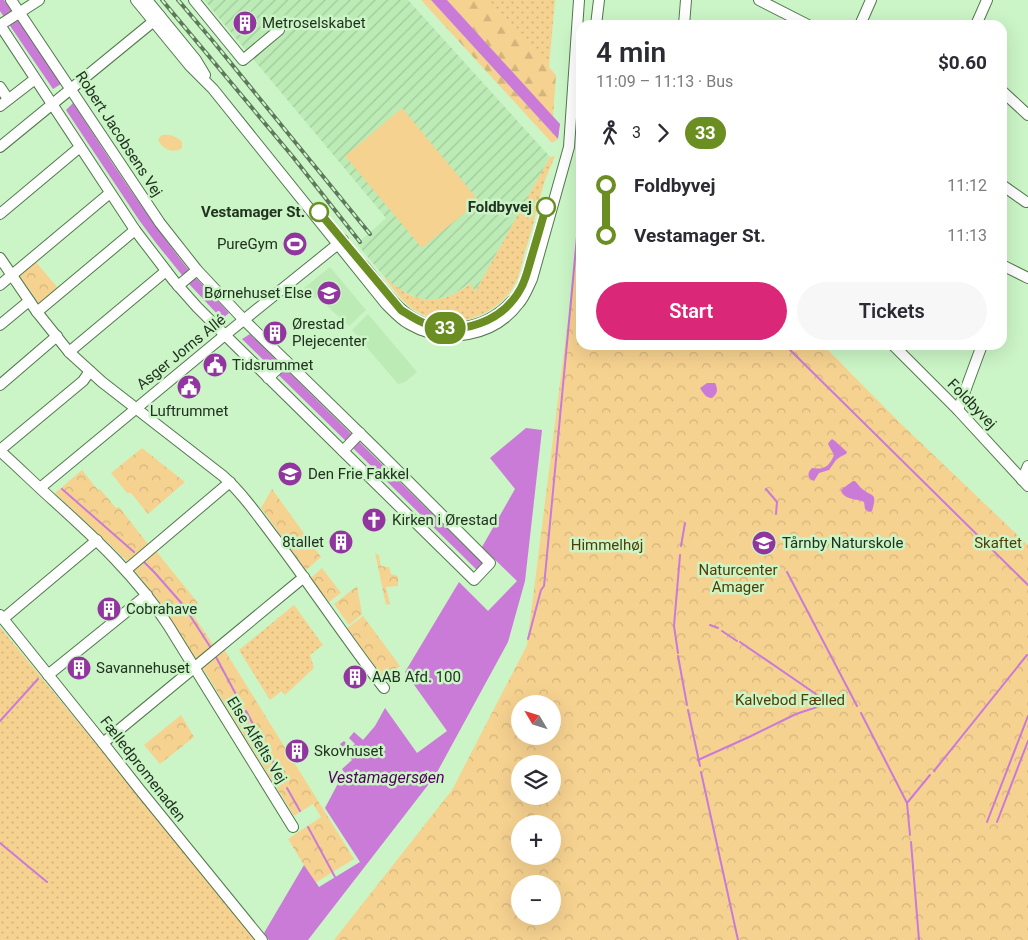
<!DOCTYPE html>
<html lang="en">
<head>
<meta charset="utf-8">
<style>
	body { margin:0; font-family:Roboto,sans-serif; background:#f7f7f7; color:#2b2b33; height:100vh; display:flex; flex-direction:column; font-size:19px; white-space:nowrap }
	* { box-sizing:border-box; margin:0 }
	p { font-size:16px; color:#7c7c81 }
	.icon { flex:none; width:28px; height:28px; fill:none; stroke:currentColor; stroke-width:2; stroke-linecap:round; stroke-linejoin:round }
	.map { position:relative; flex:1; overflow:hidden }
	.drawer { position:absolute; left:576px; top:20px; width:431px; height:330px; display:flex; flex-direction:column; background:#fff; border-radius:15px; box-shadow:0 5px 20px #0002 }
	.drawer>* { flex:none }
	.badge { padding:0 10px; border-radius:16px; font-size:18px; line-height:32px }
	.needle { width:32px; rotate:308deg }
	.buttons { position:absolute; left:511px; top:695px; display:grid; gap:10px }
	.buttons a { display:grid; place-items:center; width:50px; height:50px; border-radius:50%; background:#fff; box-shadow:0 5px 20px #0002; font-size:25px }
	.map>.badge { position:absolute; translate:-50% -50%; box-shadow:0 0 0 2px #fff }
	.legs { display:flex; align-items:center; gap:8px; height:55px; padding:0 20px; font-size:16px }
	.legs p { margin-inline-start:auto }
	.summary { display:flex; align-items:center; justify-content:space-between; height:85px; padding:0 20px }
	h1 { font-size:28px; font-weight:600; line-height:38px }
	.button { display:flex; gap:10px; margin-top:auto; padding:10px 20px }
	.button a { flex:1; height:58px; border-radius:30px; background:#db2777; color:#fff; font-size:20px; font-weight:600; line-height:58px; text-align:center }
	.button a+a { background:#f7f7f7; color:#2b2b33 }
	ul { padding:0 20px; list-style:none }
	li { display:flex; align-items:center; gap:18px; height:50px; font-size:19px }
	li i { display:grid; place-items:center; width:8px; height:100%; margin:0 6px; background:currentColor }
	li i::after { content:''; width:12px; height:12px; margin:-6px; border:4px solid; border-radius:50%; background:#fff }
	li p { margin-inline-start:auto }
	li:first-child i { background:linear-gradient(#0000 50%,currentColor 0) }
	li:last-child i { background:linear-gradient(currentColor 50%,#0000 0) }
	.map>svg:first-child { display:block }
</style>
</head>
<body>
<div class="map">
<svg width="1028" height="940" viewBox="0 0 1028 940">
	<defs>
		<pattern id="industrial-furrows" width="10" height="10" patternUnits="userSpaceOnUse" patternTransform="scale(1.25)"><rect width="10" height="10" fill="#bcebb6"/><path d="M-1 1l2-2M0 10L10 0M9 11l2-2" fill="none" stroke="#a1ca9c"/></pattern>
		<pattern id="grass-dots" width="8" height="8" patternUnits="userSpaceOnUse" patternTransform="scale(1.25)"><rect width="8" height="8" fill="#f6d290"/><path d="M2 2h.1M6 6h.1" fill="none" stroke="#d3b57c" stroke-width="1.8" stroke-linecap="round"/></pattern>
		<pattern id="forest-firs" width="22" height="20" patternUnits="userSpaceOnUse" patternTransform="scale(1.25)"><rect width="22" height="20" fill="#f6d290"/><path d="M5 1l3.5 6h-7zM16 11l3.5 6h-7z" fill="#d3b57c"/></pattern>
		<pattern id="park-crowns" width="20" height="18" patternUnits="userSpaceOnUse" patternTransform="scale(1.25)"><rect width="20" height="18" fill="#f6d290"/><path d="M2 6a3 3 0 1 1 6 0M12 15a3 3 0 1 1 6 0" fill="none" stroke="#d3b57c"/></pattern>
	</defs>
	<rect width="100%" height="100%" fill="#cbf5c6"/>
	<g fill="#bcebb6">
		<path d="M330,267L366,310L349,326L326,305L317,298H311L303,289Z"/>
		<path d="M368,314L417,372L405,382L398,384L352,330Z"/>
	</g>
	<path fill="url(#industrial-furrows)" d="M204,0H408L550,157L475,292L469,284L451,296L432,300L421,299L402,291L391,283L382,274L357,244L386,218Z"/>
	<g fill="url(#grass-dots)">
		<path d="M488,0H555L549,67L542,60Z"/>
		<path d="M555,156L545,180L539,200H536L534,205L537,207C534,224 529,239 524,255C521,268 518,281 511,291C487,323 441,332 409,306C398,297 390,285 382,274C410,302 436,310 470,284L473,287L475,292L550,157Z"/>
		<path d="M294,605L323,645L310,655L314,668L285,695L282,691L270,700L239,650Z"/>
		<path d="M0,627L233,911L257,940H0Z"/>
	</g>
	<g fill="url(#forest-firs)">
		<path d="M421,0H431L558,139L552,143Z"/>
		<path d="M447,0H489L556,75L553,117Z"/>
	</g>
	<g fill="url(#park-crowns)" fill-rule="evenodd">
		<path d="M580,207L581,210V345H823L899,422L1028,545V940H334L452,790L527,645L577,248ZM520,704H552V736H520ZM520,764H552V796H520ZM520,824H552V856H520ZM520,884H552V916H520Z"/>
		<path d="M35,261L58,288L39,304L19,275Z"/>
		<path d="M142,448L185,482L148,514L131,493H127L111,473Z"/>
		<path d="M82,470L98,490L100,489L116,508L119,507L148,544L127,561L55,493Z"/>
		<path d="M272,489L321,557L306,570L261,508Z"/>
		<path d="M156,551L198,603L190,610L214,646L196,659L159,601L134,570Z"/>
		<path d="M375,553L379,555L381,566L389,567L391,574L398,576V586L386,587L390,604L386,605Z"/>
		<path d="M322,568L341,593L329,602L311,578Z"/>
		<path d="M357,586L362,614L349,625L334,604Z"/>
		<path d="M363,616L400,666L383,678L347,628Z"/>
		<path d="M224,649L354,859L315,883L288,839L321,817L313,804L294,816L202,667Z"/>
		<path d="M181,715L194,737L160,764L144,745Z"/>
	</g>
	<g fill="#f6d290">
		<path d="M402,108L479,201L422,248L345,156Z"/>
		<path d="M162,135C170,134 176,136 182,142V148C173,154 161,149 158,139Z"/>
	</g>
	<g fill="#ca7ad7">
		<path d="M0,0H4L61,84L53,89L0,11Z"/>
		<path d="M431,0H447L560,124L558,139Z"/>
		<path d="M73,103C112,163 151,223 195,278L197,279L229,313L222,319L190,285L156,243L139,220L66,110Z"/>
		<path d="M250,334L483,564L477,570L242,339Z"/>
		<path d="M707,383H715C718,389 718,393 712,398C706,398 703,393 700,388Z"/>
		<path d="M526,428L542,430L525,581L508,642L435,776L308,940H269L264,933L304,865L319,887L360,862L325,808L344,772L342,769L352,760L340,744L344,741L351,748L355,744L349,738L354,732L363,740L375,726L385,708L417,753L447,731L405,672L459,582L488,611L517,581L482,547L515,489L490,458Z"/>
		<path d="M832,439L835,441L847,452L846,454L840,457L836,460L829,470L819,473L814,481C807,479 807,472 812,468C824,470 829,467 834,455L828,444L829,442Z"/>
		<path d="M853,481H855C857,483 859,486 861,488C872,498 878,491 872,511L869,512L865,509L864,502C855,498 845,500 841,491L842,489Z"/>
	</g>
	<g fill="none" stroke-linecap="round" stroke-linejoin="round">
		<g stroke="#ca7ad7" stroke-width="2">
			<path d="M785,345L1028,585"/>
			<path d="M62,489L134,552"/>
			<path d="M766,489L777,502L776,514"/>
			<path d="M681,546L685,523"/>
			<path d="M143,561L155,573L184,606"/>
			<path d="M787,572L857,706"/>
			<path d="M189,614L211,648"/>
			<path d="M710,625L718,628"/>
			<path d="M722,631L737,641"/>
			<path d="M528,639L541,590L544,586L545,576L577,237"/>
			<path d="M740,642L829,703"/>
			<path d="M678,653L674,626L680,555"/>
			<path d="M678,656L687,705"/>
			<path d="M216,657L240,702"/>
			<path d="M688,710L700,766"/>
			<path d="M246,711L261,739"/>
			<path d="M861,713L907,803L910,835"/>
			<path d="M0,721L38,679"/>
			<path d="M264,745L284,782"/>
			<path d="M698,760L749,737L796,714L829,703"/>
			<path d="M934,771L1027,655"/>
			<path d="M701,772L738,940"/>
			<path d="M287,788L300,811"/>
			<path d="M907,803L930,775"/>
			<path d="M987,822L1028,716"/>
			<path d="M997,822L1028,741"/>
			<path d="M308,827L335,877"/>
			<path d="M911,842L919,940"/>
			<path d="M0,843L47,882"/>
		</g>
		<defs>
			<g id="minor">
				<path d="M136,0L190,66L213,89L386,304C393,311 400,319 409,324C445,345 494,337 519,303C525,296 528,287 532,279L569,147L579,0"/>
				<path d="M147,0L196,60L205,75"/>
				<path d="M194,0L243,60L279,30"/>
				<path d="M759,0L808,25"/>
				<path d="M0,25L135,230L174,281L197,307L225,335L474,580L490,563L375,448L244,320L197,270L160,223L11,0"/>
				<path d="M0,25L39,0"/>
				<path d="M596,25L599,0"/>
				<path d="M684,25L686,0"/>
				<path d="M860,25L871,0"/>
				<path d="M976,25L987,0"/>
				<path d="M0,87L8,99"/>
				<path d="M1002,91L1028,115"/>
				<path d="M0,106L35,79"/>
				<path d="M0,147L160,16"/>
				<path d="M1002,185L1026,202"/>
				<path d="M0,214L80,147"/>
				<path d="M0,258L37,312L69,352L102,382L223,476C243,494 258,516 274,537C312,587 346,639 384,688"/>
				<path d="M363,265C375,279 387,296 401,309C434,339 484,332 512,301"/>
				<path d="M1002,265L1028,278"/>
				<path d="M0,285L110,193"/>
				<path d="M178,286L197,270"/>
				<path d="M37,312L135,230"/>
				<path d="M0,325L29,301"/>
				<path d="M893,345L958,410L1028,486"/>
				<path d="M69,352L166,271"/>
				<path d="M268,378L286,361"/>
				<path d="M0,385L57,336"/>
				<path d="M958,410L982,345"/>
				<path d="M0,450L83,381L90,371"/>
				<path d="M0,451C18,467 36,485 54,501C96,539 137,577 168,625L293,827"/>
				<path d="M343,451L360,433"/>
				<path d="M1022,480L1028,466"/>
				<path d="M40,488L225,335L343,240"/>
				<path d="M126,570L230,482"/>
				<path d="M0,615L103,743L140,790L262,940"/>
				<path d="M3,619L97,540"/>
				<path d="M48,675L147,595"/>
				<path d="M103,743L304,577"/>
			</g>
		</defs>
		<use href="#minor" stroke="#53784e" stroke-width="12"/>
		<use href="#minor" stroke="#fff" stroke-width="10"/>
		<defs>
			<g id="rail">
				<path d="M162,0L293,157L360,242"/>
				<path d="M178,0L212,40L370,234"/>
			</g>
		</defs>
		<use href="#rail" stroke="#5e785b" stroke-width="4"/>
		<use href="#rail" stroke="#cbf5c6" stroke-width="2" stroke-dasharray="5.5" stroke-linecap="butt"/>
	</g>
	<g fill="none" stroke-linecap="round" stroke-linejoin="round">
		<defs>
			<path id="line-1" d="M319,212L401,310C409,315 416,320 424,323C460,337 503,322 521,288C526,279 528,269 531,259C536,242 541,225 546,207"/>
		</defs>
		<use href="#line-1" stroke="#fff" stroke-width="11"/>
		<use href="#line-1" stroke="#6b8e23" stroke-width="8"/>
	</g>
	<defs>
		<symbol id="building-disc" viewBox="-11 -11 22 22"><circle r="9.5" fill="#91359f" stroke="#cbf5c6"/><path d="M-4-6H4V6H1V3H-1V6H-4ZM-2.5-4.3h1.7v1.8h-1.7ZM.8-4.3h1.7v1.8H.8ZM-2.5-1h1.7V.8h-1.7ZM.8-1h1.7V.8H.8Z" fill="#fff"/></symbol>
		<symbol id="stadium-disc" viewBox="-11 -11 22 22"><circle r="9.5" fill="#91359f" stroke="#cbf5c6"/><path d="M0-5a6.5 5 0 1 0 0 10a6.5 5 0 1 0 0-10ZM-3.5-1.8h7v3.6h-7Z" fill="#fff"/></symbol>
		<symbol id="school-disc" viewBox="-11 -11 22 22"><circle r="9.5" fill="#91359f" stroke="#cbf5c6"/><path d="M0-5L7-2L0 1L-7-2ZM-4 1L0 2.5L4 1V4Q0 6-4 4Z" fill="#fff"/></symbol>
		<symbol id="civic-disc" viewBox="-11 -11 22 22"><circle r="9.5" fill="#91359f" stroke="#cbf5c6"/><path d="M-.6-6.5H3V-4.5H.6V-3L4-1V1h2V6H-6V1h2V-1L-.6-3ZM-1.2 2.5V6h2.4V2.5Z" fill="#fff"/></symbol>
		<symbol id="church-disc" viewBox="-11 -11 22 22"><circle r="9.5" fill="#91359f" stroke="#cbf5c6"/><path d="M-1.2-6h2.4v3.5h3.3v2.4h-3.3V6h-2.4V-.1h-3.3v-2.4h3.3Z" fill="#fff"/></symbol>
	</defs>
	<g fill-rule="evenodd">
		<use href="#building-disc" x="231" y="9" width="28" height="28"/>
		<use href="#stadium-disc" x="281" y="230" width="28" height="28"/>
		<use href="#school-disc" x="315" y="279" width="28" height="28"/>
		<use href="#building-disc" x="261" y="319" width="28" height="28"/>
		<use href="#civic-disc" x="201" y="351" width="28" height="28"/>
		<use href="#civic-disc" x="175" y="373" width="28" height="28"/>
		<use href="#school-disc" x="276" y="460" width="28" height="28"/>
		<use href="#church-disc" x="360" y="506" width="28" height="28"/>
		<use href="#building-disc" x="327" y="528" width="28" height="28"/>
		<use href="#school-disc" x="750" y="529" width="28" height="28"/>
		<use href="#building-disc" x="95" y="595" width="28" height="28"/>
		<use href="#building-disc" x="65" y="654" width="28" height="28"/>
		<use href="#building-disc" x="341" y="663" width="28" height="28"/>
		<use href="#building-disc" x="283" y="737" width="28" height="28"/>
	</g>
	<g fill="#fff" stroke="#6b8e23" stroke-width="2.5">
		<circle cx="546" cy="207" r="9"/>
		<circle cx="319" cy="212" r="9"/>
	</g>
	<g text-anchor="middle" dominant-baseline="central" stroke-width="5" stroke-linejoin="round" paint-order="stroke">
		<g font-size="15" fill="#213220" stroke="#cbf5c6" text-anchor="start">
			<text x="262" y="23">Metroselskabet</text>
			<text x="278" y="244" text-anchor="end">PureGym</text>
			<text x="312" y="293" text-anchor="end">Børnehuset Else</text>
			<text x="292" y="324">Ørestad<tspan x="292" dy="17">Plejecenter</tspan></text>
			<text x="232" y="365">Tidsrummet</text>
			<text x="189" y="411" text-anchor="middle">Luftrummet</text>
			<text x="308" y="474">Den Frie Fakkel</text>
			<text x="392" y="520">Kirken i Ørestad</text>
			<text x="324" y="542" text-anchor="end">8tallet</text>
			<text x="782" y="543">Tårnby Naturskole</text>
			<text x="126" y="609">Cobrahave</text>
			<text x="96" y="668">Savannehuset</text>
			<text x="372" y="677">AAB Afd. 100</text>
			<text x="314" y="751">Skovhuset</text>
		</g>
		<g font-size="15" fill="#213220" stroke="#cbf5c6">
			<text transform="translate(119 134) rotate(57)">Robert Jacobsens Vej</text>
			<text transform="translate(181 352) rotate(-39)">Asger Jorns Allé</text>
			<text transform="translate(972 404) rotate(46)">Foldbyvej</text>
			<text transform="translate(257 740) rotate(58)">Else Alfelts Vej</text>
			<text transform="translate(143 769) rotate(52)">Fælledpromenaden</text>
		</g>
		<g font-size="15" font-weight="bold" fill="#213220" stroke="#cbf5c6" text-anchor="end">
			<text x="532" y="207">Foldbyvej</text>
			<text x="305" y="212">Vestamager St.</text>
		</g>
		<g font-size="15" fill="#543c05" stroke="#cbf5c6">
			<text x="998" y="543">Skaftet</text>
			<text x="607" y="545">Himmelhøj</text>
			<text x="738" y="570">Naturcenter<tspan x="738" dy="17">Amager</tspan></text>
			<text x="790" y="700">Kalvebod Fælled</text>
		</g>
		<g font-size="16" font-style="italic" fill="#51015d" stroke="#cbf5c6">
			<text x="386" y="777">Vestamagersøen</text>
		</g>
	</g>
</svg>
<div class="buttons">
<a><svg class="needle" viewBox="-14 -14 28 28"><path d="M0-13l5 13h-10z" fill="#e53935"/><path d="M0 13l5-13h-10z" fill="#7c7c81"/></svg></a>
<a><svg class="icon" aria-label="layers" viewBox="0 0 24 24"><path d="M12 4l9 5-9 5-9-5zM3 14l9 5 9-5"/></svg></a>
<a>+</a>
<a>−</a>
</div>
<b class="badge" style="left:445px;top:328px;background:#6b8e23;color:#fff">33</b>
<section class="drawer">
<div class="summary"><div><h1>4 min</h1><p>11:09 – 11:13 · Bus</p></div><b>$0.60</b></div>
<div class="legs"><svg class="icon" aria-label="walk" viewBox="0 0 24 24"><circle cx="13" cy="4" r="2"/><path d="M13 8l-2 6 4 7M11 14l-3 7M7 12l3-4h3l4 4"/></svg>3<svg class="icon" aria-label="forward" viewBox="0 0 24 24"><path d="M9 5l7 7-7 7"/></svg><b class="badge" style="background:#6b8e23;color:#fff">33</b></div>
<ul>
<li><i style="color:#6b8e23"></i><b>Foldbyvej</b><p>11:12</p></li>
<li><i style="color:#6b8e23"></i><b>Vestamager St.</b><p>11:13</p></li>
</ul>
<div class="button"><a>Start</a><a>Tickets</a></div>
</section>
</div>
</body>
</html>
